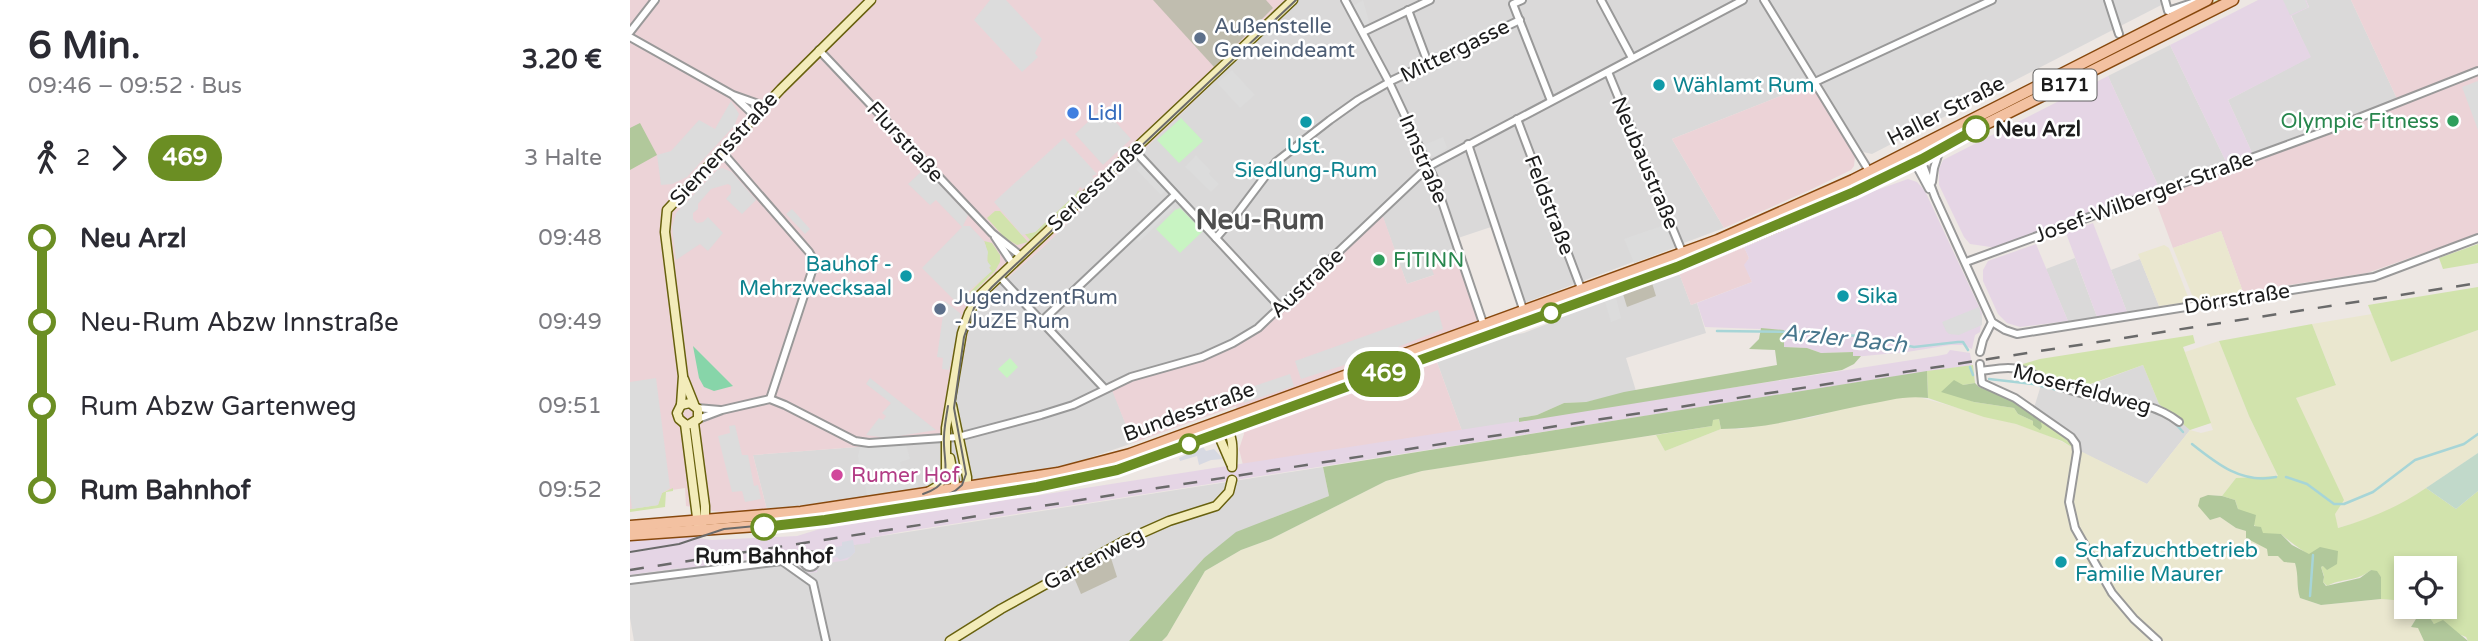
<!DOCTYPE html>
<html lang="de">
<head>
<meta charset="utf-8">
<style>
	body { margin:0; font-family:"Varela Round",sans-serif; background:#f7f7f7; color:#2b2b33; height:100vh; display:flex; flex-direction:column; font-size:26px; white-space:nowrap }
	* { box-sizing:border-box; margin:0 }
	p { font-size:23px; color:#7c7c81 }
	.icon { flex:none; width:38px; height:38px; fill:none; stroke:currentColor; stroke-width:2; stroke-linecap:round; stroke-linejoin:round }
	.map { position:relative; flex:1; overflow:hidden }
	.drawer { display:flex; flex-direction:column; background:#fff; width:630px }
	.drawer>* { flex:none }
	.badge { padding:0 14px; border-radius:23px; font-size:24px; line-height:46px }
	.fabs { position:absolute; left:1764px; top:556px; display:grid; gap:14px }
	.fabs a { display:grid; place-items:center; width:63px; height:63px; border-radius:0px; background:#fff; box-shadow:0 4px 10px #0003; font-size:35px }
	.map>.badge { position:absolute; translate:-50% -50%; box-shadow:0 0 0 4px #fff }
	.legs { display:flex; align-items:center; gap:10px; height:77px; padding:0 28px; font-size:23px }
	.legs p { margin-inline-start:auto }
	.summary { display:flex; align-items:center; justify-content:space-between; height:119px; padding:0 28px }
	h1 { font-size:38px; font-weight:700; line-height:52px }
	ul { padding:0 28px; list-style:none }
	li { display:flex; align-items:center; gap:24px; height:84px; font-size:26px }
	li i { display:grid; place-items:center; width:10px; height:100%; margin:0 9px; background:currentColor }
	li i::after { content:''; width:18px; height:18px; margin:-9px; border:5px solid; border-radius:50%; background:#fff }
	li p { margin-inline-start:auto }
	li:first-child i { background:linear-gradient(#0000 50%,currentColor 0) }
	li:last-child i { background:linear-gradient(currentColor 50%,#0000 0) }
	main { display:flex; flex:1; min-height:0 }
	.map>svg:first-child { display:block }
</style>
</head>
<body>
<main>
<section class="drawer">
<div class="summary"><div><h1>6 Min.</h1><p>09:46 – 09:52 · Bus</p></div><b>3.20 €</b></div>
<div class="legs"><svg class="icon" aria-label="walk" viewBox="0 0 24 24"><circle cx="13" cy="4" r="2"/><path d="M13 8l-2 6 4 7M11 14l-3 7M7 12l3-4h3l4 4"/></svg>2<svg class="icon" aria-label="forward" viewBox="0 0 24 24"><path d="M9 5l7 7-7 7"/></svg><b class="badge" style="background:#6b8e23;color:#fff">469</b><p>3 Halte</p></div>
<ul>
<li><i style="color:#6b8e23"></i><b>Neu Arzl</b><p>09:48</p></li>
<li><i style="color:#6b8e23"></i><span>Neu-Rum Abzw Innstraße</span><p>09:49</p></li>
<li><i style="color:#6b8e23"></i><span>Rum Abzw Gartenweg</span><p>09:51</p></li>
<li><i style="color:#6b8e23"></i><b>Rum Bahnhof</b><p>09:52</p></li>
</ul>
</section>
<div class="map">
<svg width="1848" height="641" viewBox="0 0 1848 641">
	<rect width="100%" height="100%" fill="#ede7e3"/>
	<g fill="#dad9d9">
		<path d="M669,0H966L996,57L991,60L995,67L1006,60L974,0H1541L1242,154L1233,152L1187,77L1156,94L1042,139L1094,228L891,304L864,226L825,239L829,251L804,275L777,284L751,212L652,308L603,343L481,386L503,443L450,461L429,466L261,493L137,510L123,455L318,440L343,308L410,250Z"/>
		<path d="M1676,0H1721L1769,103L1624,157L1598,100L1680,57L1661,15L1679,7Z"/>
		<path d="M1540,45L1598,166L1531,192L1478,76Z"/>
		<path d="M1445,258L1467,317L1438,321L1416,269Z"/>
		<path d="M1510,259L1529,306L1497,312L1481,270Z"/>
		<path d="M1049,273L1061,305L1067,303L1076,333L996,358L1006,391L956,402L934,403L907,415L890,418L889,422L832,431L807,362L873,337L894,333L925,321L931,316Z"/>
		<path d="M1513,365L1529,404L1551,409L1560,430L1517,484L1451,452L1448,440L1439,431L1404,408L1411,385L1435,394Z"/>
		<path d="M693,467L699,496L642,518L574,558L499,641H4L0,618V575L49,568L50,571L156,553V556L167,554L168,562L187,569L224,545L239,538Z"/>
	</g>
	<g fill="#ecd3d7">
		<path d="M0,0H669L410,250L343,308L318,440L123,455L137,510L89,512L56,506L55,488L35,491L29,505L0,509Z"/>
		<path d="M1721,0H1848V234L1737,273L1613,292L1591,231L1543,248L1523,194L1769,103Z"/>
		<path d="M1180,81L1225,156L1224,166L1221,170L1182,189L1094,228L1042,139L1156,94Z"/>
		<path d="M751,211L777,284L804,275L799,261L829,251L856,331L803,351L832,431L613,465L609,449L614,434L606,406L503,443L480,385L572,357L628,328Z"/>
		<path d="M1114,247L1119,258L1115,265L1122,282L1061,305L1049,273Z"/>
	</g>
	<g fill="#e5d5e5">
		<path d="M1628,0H1676L1679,7L1661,16L1681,57L1598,100L1624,157L1598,166L1540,45Z"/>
		<path d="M1478,76L1531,192L1374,249L1340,244L1334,237L1309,185V169L1313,160Z"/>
		<path d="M1278,179L1287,182L1295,191L1352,313L1350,332L1345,335L1342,349L1333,345H1320L1277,352L1223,357L1222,352L1191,353L1177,348L1153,347L1154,330L1075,327L1067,303L1122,282L1114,265L1119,258L1114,247L1244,191Z"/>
		<path d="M1463,223L1481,270L1497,312L1467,317L1436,233Z"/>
		<path d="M1406,244L1438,321L1390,327L1377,323L1368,314L1353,281V270L1358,261Z"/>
		<path d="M1320,350L1340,353L1342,365L271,532L240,538V543L224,545L225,552L217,560L193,564L188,567L187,572L179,573L169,565L167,554L156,556L155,553L50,571L49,568L0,575V539L41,534L82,540L167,536L190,529L1307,356L1317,354Z"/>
	</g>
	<g fill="#c0bdaf">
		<path d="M523,0H636L643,8L584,67Z"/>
		<path d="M1022,283L1026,296L997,307L993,294Z"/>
		<path d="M480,555L487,577L451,594L443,575Z"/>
	</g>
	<g fill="#eae7cf">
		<path d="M1591,231L1613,292L1564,300L1543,248Z"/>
		<path d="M1534,245L1539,248L1560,302L1529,306L1508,254Z"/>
		<path d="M1742,314L1761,362L1848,330V453L1771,505L1736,520L1707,528L1705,514L1666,398L1706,384L1682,324Z"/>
		<path d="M1589,341L1619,416L1648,476L1606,478L1592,496L1578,495L1569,506L1580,520L1590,517L1606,528L1616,531L1617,538L1665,563L1669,576L1670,598L1691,605L1751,599L1776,601V607H1788L1789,614L1781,627H1788L1794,641H532L537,636L575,571L611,550L641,539L756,481L792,471L951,445L1026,435L1035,451L1091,429H1110L1180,418L1214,408L1270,397L1285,396L1386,424L1420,436L1517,484L1560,430L1571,433L1583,430L1555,352Z"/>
	</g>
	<g fill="#d1e3ac">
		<path d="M1587,0H1594L1358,119L1357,117L1367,111Z"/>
		<path d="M1262,164L1263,167C1161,218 1055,260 947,300L946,298L1120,232Z"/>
		<path d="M447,190L450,192L447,196L400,240L395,234L405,232L446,194Z"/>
		<path d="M365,211H370L398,242L387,245L375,238L357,218Z"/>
		<path d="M354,241L362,243L370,255V262L365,271L341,295L339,293L361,271C355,262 359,252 354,241Z"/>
		<path d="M1848,244V263L1813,269L1809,258Z"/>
		<path d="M1848,287V330L1761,362L1738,305Z"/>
		<path d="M1682,324L1706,385L1666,398L1714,500L1705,514L1708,528C1740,519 1768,507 1796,488L1826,509L1848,491V641H1838L1836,637L1804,624L1798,616L1789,614L1788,607H1815V569H1776V601L1751,599V577L1741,570C1727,582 1711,578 1697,586L1693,582L1694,576L1691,567L1693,566C1679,554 1664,546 1651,534H1633L1608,509L1605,500L1592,496L1606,478L1648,476L1619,416L1589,341Z"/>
		<path d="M1563,335L1565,343L1553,347L1581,423L1560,430L1529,404L1513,365L1441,391L1379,368L1410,359Z"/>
		<path d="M1343,365L1345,383L1333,385L1329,396L1344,402L1384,408L1388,414L1403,421L1410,418L1436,436L1445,449L1432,441L1386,424L1354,417L1298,398L1297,371Z"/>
		<path d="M1089,419L1091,429L1035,451L1026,435L1082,426V420Z"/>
		<path d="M574,432L575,434L504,460L457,474L345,490L468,468Z"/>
		<path d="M43,488V491L36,492L35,507L0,512V509L28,505L32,493Z"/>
	</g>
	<g fill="#b1c89b">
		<path d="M10,123L27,155L0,170V128Z"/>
		<path d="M1131,328L1154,330V347L1177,348L1191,353L1223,352V356H1231L1224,364L1212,370L889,422V418L907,415L934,403L956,402L994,392L1147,365L1145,350L1119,349L1129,339Z"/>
		<path d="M1297,371L1298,398C1275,395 1257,401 1234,405C1187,414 1140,429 1091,429L1089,419L1083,420L1082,426L792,471L756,481L641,539L611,550L575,571L537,636L532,641H499L574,558L606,532L699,496L693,467Z"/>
		<path d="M1324,380L1333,385L1345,383L1349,387L1384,400L1410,418L1412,427L1410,430L1403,425V421L1388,414L1384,408L1344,402L1311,392Z"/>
		<path d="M1578,495L1592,496L1605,500L1608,509L1626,515L1624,526L1631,527L1633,533L1651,534L1662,545L1679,554L1690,547L1708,551L1707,564L1697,570L1693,566L1691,567L1694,577L1693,582L1696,586L1730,578L1741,570L1747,571L1751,577V599L1691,605L1670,598C1666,586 1669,576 1665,563L1654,562L1648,556H1638L1637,549L1616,538V531L1606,528L1590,517L1580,520L1568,506L1570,498Z"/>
		<path d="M1789,614L1798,615L1804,624L1813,620L1838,641H1794L1788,628L1781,627Z"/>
	</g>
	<path fill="#c1d9ca" d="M1848,453V491L1826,509L1796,488Z"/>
	<g fill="#c8f4c2">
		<path d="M551,118L573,141L549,163L527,140Z"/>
		<path d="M550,208L573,231L550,253L526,229L545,210Z"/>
		<path d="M380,358L388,367L377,378L368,369Z"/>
	</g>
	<path fill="#87d5a9" d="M63,346L103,386L84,391L74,387L69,378Z"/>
	<g fill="#dcdcdc">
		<path d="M360,0H376L412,39L405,53L408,57L392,72L344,20Z"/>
		<path d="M733,0L740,25L735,27L723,6Z"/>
		<path d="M1653,0H1675L1678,7L1660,15Z"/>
		<path d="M602,70L625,95L610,108L587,83Z"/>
		<path d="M1848,81V130L1832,87Z"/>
		<path d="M101,101L109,114L104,126L57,177L42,184L31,185L27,155L41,151L69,120L85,129Z"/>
		<path d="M473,108L501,139L473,165L445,134Z"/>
		<path d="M813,137L817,148L806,156L798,155L794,145Z"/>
		<path d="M434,138L467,174L462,176L464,179L453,189L450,187L446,194L405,232L392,235L364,202Z"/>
		<path d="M566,155L581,171L579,174L589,184L581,192L555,167Z"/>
		<path d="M511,164L536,190L531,195L506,169Z"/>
		<path d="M92,168L102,172L126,200L112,214L96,199L101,193V186L98,184L81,189L68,204V209L63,213V219L67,223L73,222L78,217L93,233L78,251L70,244L46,260L42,227L46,213L87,170Z"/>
		<path d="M293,170H296L338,215L333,226H340L354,241L358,252L357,261L361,266L359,268L362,271L326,302L292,268L332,227L306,200L300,205L278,184Z"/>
		<path d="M540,204L544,208L509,242L504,238Z"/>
		<path d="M162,209L180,229L175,234L156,214Z"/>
		<path d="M1037,224L1046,247L1004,263L994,239Z"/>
		<path d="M986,298L991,318L981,322L975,302Z"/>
		<path d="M315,301L331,314L319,370L312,369L313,358L307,357Z"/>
		<path d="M1349,307L1352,318V325L1329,335L1319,334L1316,331L1312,322Z"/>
		<path d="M808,310L813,329L758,351L671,379L665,361Z"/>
		<path d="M660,374L664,386L614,403L610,391Z"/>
		<path d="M26,378L40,488L32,493L28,505L2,509L0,494V382Z"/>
		<path d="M240,378L306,430L257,438L236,435L249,418L253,420L256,416L252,413L261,403L236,384Z"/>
		<path d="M105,425L112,455H118L124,486L128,485L131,499L115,502L112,491L102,492L88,436L100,433L99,426Z"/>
		<path d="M276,444L280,459L270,462L275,484L287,481L289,488L237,497L232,463H229L228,456L230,448Z"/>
	</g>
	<g fill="#d7d9e2">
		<path d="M573,447L576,451L584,449L593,459L581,460L569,465L567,456L550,461L549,458Z"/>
		<path d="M223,540L225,552L220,557L210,560L207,557L198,559V563L192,564L189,554L186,551L173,553L212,546V542Z"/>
	</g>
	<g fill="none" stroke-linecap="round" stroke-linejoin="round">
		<g stroke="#a7d5d7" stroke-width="2.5">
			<path d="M1087,331L1175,332L1228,336L1284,347L1328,342H1333L1338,350"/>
			<path d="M1340,367L1343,375"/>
			<path d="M1359,379L1403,384L1452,396"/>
			<path d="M1544,422L1553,432"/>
			<path d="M1562,444C1587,464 1612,484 1646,477"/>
			<path d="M1656,477L1677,484L1704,504H1714L1743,492L1785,460L1834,444L1848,434"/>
			<path d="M1680,596L1683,555"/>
		</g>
		<defs>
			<g id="street">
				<path d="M715,0L759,82L804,178L854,326"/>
				<path d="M892,0L883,4L921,101"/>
				<path d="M971,0L1002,58"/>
				<path d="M1134,0L1239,171"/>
				<path d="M1478,0L1489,34"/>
				<path d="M1535,0L1538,11L1568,1"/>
				<path d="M778,10L798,63"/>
				<path d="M0,32L25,0"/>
				<path d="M733,32L800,0"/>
				<path d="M0,37L103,95L134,106"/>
				<path d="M189,50L362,233L391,256"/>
				<path d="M978,72L1053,254"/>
				<path d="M1185,82L1362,0"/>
				<path d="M104,96L125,116"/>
				<path d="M887,119L952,291"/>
				<path d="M838,144L894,312"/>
				<path d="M1284,149L1285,163L1299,189"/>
				<path d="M505,151L651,308"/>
				<path d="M92,152L179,252L183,259V268L140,399"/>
				<path d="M1290,157L1305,197L1362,322L1375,330L1387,334L1744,277L1848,238"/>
				<path d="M1302,182L1304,168L1310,149"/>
				<path d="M365,237L383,264"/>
				<path d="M586,238L606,215L646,162L700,120L728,100L763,80L890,20"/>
				<path d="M1336,262L1698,130L1848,71"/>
				<path d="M369,276L474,388"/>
				<path d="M412,321L545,195"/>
				<path d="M1350,352L1353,340L1362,322"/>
				<path d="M1350,364L1352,383L1385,398L1441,437L1446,444L1447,452L1439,502L1445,528L1482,593L1504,619L1528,641"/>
				<path d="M1351,371C1359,370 1369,368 1378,368C1399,368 1420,384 1440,390C1476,402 1517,397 1549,422"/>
				<path d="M67,408L90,410"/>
				<path d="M68,419L92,410L140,399L155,405L225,441L239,443L328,437L411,415L443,405L501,377L572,357L603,343L628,328L799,166L1113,0"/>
				<circle cx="180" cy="561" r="6"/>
				<path d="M0,580L152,561L183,583L196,641"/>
			</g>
			<g id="secondary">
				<path d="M54,379L64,404"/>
				<path d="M51,405L60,403L68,409V419L60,424"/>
				<path d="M322,405L337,477V491"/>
				<path d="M590,421L588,434L601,464"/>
				<path d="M64,423L75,506V520L73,522"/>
				<path d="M55,424L49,419L47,413L51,405L53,376L35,232L37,210L151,89L241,0"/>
				<path d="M55,424L68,525"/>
				<path d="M595,426C605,438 602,453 602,467"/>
				<path d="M320,458L326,489L328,492"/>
				<path d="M298,492L308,486L316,473V428L332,333L339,313L350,295L663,0"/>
				<path d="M320,641L371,609L494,541L539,521L586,506L599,492L602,480"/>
			</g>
			<g id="primary">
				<path d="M0,526L171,512L428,473L500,454L1088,240L1223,180L1577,0"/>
				<path d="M0,535L170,523L425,484L487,470L1047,267C1145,228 1243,187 1334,135L1603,0"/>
			</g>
		</defs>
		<use href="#street" stroke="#999" stroke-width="10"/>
		<use href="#secondary" stroke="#68610e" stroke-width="11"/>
		<use href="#primary" stroke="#87480d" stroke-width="13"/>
		<use href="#street" stroke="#fff" stroke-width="6"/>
		<use href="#secondary" stroke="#f3ecba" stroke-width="8"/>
		<use href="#primary" stroke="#f3c1a1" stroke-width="10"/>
		<g stroke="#6a6a6a" stroke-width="2">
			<path d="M293,494C323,484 315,470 314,445C313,432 316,419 318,406"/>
			<path d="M0,552L49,544L94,529L177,521L232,508L315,496L325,491L332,485L336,474L324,408L334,337L344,308L362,287L666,0"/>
		</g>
		<path stroke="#6a6a6a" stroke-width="2.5" stroke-dasharray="14 14" stroke-linecap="butt" d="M0,570L1848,283"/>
	</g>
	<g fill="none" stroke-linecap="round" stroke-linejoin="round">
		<defs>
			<path id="line-1" d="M134,527L195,520L407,487L487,470L1047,267L1224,192L1292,159L1346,129"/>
		</defs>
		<use href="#line-1" stroke="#fff" stroke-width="16"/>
		<use href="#line-1" stroke="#6b8e23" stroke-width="10"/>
	</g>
	<g fill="#5c6f8a" stroke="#fff" stroke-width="2.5">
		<circle cx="570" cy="38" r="7"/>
		<circle cx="310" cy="309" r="7"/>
	</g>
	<g fill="#0f9aa8" stroke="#fff" stroke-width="2.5">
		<circle cx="1029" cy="85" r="7"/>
		<circle cx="676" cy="122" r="7"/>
		<circle cx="276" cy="276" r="7"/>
		<circle cx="1213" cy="296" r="7"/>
		<circle cx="1431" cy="562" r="7"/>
	</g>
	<circle fill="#3f7fe0" stroke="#fff" stroke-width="2.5" cx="443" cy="113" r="7"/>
	<g fill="#2e9e5b" stroke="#fff" stroke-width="2.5">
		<circle cx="1823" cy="121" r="7"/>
		<circle cx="749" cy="260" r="7"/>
	</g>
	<g fill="#fff" stroke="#6b8e23" stroke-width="3.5">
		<circle cx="1346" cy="129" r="12"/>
		<circle cx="921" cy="313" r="9"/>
		<circle cx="559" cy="444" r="9"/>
		<circle cx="134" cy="527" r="12"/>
	</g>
	<circle fill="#d1479c" stroke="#fff" stroke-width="2.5" cx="207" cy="475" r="7"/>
	<g text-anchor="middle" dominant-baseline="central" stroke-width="5" stroke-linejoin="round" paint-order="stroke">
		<rect fill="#fff" stroke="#606060" stroke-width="2" x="1403.5" y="69.5" width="63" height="31" rx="5"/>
		<g font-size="19" font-weight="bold" fill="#1c1c1c">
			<text x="1435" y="85">B171</text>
		</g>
		<g font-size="21" fill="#4e5e75" stroke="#fff" text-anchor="start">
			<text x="584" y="26">Außenstelle<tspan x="584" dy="24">Gemeindeamt</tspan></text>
			<text x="324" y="297">JugendzentRum<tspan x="324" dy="24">- JuZE Rum</tspan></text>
		</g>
		<g font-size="21" fill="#1c1c1c" stroke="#fff">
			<text transform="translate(825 51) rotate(-26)">Mittergasse</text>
			<text transform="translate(1316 111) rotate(-27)">Haller Straße</text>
			<text transform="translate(275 142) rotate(47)">Flurstraße</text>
			<text transform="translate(94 149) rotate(-47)">Siemensstraße</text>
			<text transform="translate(793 159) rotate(67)">Innstraße</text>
			<text transform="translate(1015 163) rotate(67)">Neubaustraße</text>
			<text transform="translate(466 186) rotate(-43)">Serlesstraße</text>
			<text transform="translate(1514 197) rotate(-20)">Josef-Wilberger-Straße</text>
			<text transform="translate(919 205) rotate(69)">Feldstraße</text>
			<text transform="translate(677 283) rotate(-43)">Austraße</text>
			<text transform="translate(1607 299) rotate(-9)">Dörrstraße</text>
			<text transform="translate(1452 389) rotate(15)">Moserfeldweg</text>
			<text transform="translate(559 412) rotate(-20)">Bundesstraße</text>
			<text transform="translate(464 559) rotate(-28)">Gartenweg</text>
		</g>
		<g font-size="21" fill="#0d838f" stroke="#fff" text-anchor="start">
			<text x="1043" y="85">Wählamt Rum</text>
			<text x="676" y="146" text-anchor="middle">Ust.<tspan x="676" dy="24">Siedlung-Rum</tspan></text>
			<text x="262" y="264" text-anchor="end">Bauhof -<tspan x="262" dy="24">Mehrzwecksaal</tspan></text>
			<text x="1227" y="296">Sika</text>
			<text x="1445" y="550">Schafzuchtbetrieb<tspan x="1445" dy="24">Familie Maurer</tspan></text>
		</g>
		<g font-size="21" fill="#366cbe" stroke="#fff" text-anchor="start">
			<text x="457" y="113">Lidl</text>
		</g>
		<g font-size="21" fill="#27864d" stroke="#fff" text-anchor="end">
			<text x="1809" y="121">Olympic Fitness</text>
			<text x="763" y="260" text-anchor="start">FITINN</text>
		</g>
		<g font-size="21" font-weight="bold" fill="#1c1c1c" stroke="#fff" text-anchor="start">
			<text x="1365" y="129">Neu Arzl</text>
			<text x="134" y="556" text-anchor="middle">Rum Bahnhof</text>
		</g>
		<g font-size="21" fill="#b23c85" stroke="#fff" text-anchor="start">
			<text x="221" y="475">Rumer Hof</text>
		</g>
		<g font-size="23" font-style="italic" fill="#48778d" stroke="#fff">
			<text transform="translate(1214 339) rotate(6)">Arzler Bach</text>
		</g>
		<g font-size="28" font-weight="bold" fill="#4f4f4f" stroke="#fff">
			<text x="630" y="220">Neu-Rum</text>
		</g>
	</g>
</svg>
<div class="fabs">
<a><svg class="icon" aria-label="locate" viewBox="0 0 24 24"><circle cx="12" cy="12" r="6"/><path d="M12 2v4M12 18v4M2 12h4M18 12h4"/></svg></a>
</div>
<b class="badge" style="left:754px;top:374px;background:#6b8e23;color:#fff">469</b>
</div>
</main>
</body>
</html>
